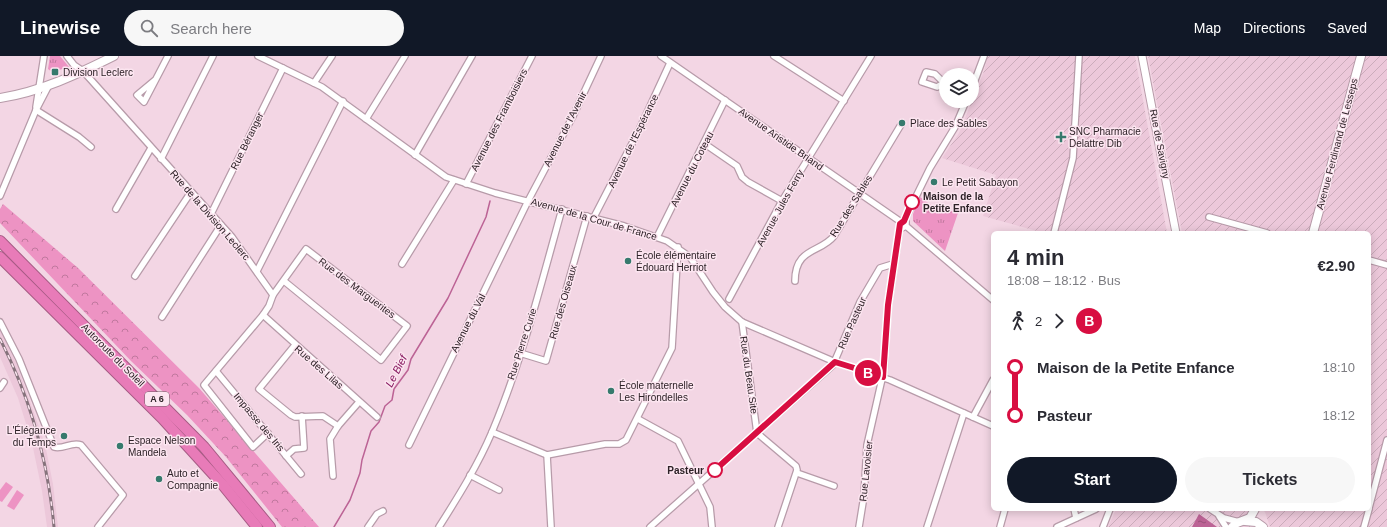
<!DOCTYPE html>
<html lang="en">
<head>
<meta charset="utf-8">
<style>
	body { margin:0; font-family:Helvetica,sans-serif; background:#f7f7f7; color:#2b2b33; height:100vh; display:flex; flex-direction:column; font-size:15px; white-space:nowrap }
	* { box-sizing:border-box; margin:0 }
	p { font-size:13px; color:#7c7c81 }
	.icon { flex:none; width:22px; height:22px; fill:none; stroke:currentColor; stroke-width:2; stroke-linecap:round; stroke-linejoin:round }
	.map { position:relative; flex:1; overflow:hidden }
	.sheet { position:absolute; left:991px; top:175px; width:380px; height:280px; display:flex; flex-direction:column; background:#fff; border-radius:6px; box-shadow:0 2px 10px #0003 }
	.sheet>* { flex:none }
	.badge { padding:0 8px; border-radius:13px; font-size:14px; line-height:26px }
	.tools { position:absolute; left:939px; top:12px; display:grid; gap:8px }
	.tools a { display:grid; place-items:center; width:40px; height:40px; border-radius:50%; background:#fff; box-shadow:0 2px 10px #0003; font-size:20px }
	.map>.badge { position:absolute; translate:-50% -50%; box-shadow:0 0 0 2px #fff }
	.legs { display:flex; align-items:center; gap:6px; height:44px; padding:0 16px; font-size:13px }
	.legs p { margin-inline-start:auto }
	.overview { display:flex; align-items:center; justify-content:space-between; height:68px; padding:0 16px }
	h1 { font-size:22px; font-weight:700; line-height:30px }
	.cta { display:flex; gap:8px; margin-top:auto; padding:8px 16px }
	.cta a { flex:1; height:46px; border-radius:24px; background:#111827; color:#fff; font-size:16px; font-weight:700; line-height:46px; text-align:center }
	.cta a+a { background:#f7f7f7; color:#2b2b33 }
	ul { padding:0 16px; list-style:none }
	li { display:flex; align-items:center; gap:14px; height:48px; font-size:15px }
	li i { display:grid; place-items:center; width:6px; height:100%; margin:0 5px; background:currentColor }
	li i::after { content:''; width:10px; height:10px; margin:-5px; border:3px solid; border-radius:50%; background:#fff }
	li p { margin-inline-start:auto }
	li:first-child i { background:linear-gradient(#0000 50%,currentColor 0) }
	li:last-child i { background:linear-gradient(currentColor 50%,#0000 0) }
	header { display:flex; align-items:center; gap:24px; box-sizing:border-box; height:56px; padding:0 20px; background:#111827; color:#fff }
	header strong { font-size:19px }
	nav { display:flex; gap:22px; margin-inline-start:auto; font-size:14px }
	.search { width:280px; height:36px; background:#f7f7f7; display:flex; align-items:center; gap:10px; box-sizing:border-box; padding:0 14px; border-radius:22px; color:#7c7c81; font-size:15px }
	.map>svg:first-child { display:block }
</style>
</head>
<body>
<header>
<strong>Linewise</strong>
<div class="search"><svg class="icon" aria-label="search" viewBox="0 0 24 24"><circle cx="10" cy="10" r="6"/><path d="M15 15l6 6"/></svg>Search here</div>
<nav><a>Map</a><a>Directions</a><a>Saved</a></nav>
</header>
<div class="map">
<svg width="1387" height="471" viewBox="0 0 1387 471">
	<defs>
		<pattern id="industrial-furrows" width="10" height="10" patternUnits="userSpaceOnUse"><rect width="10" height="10" fill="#ecc8da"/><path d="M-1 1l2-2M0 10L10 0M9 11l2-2" fill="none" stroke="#cbacbb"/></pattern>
		<pattern id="grass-tufts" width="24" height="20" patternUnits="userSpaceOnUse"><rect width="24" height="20" fill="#ed93c3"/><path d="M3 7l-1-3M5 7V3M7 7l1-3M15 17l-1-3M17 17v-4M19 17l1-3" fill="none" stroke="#c0789e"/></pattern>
		<pattern id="forest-crowns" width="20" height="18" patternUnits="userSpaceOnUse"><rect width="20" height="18" fill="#ed93c3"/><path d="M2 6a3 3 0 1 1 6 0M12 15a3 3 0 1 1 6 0" fill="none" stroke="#c0789e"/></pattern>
		<pattern id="water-ripples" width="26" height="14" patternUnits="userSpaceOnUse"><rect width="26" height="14" fill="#bc6395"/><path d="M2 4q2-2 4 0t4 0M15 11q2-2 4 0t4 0" fill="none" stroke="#99517a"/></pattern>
	</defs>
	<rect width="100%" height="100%" fill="#f3d6e4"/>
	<path fill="#ecc8da" d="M0,274L17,309L45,388L53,428L58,471H47L42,435L32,387L18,342L0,301Z"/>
	<g fill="url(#industrial-furrows)">
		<path d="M988,0H1135L1167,177H1044L983,160L996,119L942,102L959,77L984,15Z"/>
		<path d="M1148,0H1387V471H1270L1264,453H1369V177H1182Z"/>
		<path d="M1116,453H1251L1258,471H1108Z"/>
	</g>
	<g fill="url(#grass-tufts)">
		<path d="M50,0H60L69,11L52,16L48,13Z"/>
		<path d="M920,141L931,149L958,157L945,195L913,165V158Z"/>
	</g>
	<path fill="url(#forest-crowns)" d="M3,148L78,212L199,332L319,471H282L226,401L187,359L131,305L0,167V153Z"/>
	<g fill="#ed93c3">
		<path d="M6,426L13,431L2,446L0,445V434Z"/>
		<path d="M17,434L24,439L14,454L7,450Z"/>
	</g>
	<path fill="url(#water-ripples)" d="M1199,458L1217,471H1192Z"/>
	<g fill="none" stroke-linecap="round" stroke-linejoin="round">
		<path stroke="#bc6395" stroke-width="1.5" d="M334,471L350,444L360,417L362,404L371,375L379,366L385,350L392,344L394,333L408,314L411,303L448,242L486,161L490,145"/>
		<defs>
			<g id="minor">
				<path d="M67,0L74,9L83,15L232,181L273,239L269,250L263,259L204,329L253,391L268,377"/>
				<path d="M258,0L322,31L446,121L495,137L624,170L667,185L690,201L713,236L725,251L742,266L835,306L890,324L993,370"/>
				<path d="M661,0L901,166"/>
				<path d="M774,0L844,45"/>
				<path d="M155,24L137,39L144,46L168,0"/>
				<path d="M314,27L332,0"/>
				<path d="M944,27L937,31L922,26L926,16L935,18L946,29"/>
				<path d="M972,32L984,0"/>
				<path d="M36,51L44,0"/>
				<path d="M36,54L79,81L91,91"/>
				<path d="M366,63L405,0"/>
				<path d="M705,88L737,110L742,121L748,126L782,145"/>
				<path d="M415,99L472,0"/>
				<path d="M161,103L213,0"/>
				<path d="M466,128L532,0"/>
				<path d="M0,140L36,54L49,29"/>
				<path d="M116,153L151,92"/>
				<path d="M211,158L283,12"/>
				<path d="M594,161L640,72L670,7"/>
				<path d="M1209,161L1267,177"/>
				<path d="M904,165L930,112L955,71L966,45"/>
				<path d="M906,170L902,172L900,167L906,166V170L993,244"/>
				<path d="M1054,177L1073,102L1079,0"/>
				<path d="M657,181L725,44"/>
				<path d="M1369,204L1387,209"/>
				<path d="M402,208L454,124"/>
				<path d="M257,215L343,45"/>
				<path d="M135,220L191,136"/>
				<path d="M795,225C795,191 821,197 834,180L902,67"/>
				<path d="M273,239L306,193L407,270L381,304L284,225"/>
				<path d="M729,243L782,145L871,0"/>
				<path d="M263,259L377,361"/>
				<path d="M162,261L221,169"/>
				<path d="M0,266L19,303L54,391C63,394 72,385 81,389L123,439L98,471"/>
				<path d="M742,266L757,377L796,410L797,414L778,471"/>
				<path d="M295,289L259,333L291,359L295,361L323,360L338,370L359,346"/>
				<path d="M520,297L546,305L587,160"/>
				<path d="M216,315L301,418"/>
				<path d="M0,332L4,326"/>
				<path d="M973,361L993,324"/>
				<path d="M638,363L678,385L710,451L712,471"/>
				<path d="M492,376L547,399"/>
				<path d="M409,389L528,145L572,62L601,0"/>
				<path d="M547,399L605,388H619L626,384L672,292L678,191"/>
				<path d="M547,399L551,471"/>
				<path d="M286,400L294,393L304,392L302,360"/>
				<path d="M797,417L834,430"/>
				<path d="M470,419L499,434"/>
				<path d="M333,420L330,383L338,370"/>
				<path d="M1369,452L1387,384"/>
				<path d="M1074,453L1076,462"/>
				<path d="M1210,453L1224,462L1239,466"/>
				<path d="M1219,460L1226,471"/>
				<path d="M368,471L377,458L383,455"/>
				<path d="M439,471C458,441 478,409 492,376C522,305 541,228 562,153"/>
				<path d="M650,471L833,309L860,246L880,212L893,208"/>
				<path d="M859,471L864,440L867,389L884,314L888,249L900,170"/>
				<path d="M927,471L964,357"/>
				<path d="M1000,471L1005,453"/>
				<path d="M1057,471L1096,453"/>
				<path d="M1103,471L1110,453"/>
				<path d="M1364,471L1369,453"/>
			</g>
			<path id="tertiary" d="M1142,0L1176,177"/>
			<g id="secondary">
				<path d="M0,42C40,36 78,18 114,0"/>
				<path d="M1313,177L1361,0"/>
				<path d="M1245,465L1256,466L1263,471"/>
				<path d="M1232,471L1237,467L1250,462L1255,453"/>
			</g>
			<g id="motorway">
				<path d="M0,185L204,391L270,471"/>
				<path d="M0,201L162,362L223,429L257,471"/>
			</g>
		</defs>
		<use href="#minor" stroke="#b79ba9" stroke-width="8"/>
		<use href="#tertiary" stroke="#b79ba9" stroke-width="9"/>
		<use href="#secondary" stroke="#b79ba9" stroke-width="10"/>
		<use href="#motorway" stroke="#a75c85" stroke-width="12"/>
		<use href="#minor" stroke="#fff" stroke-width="5.5"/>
		<use href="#tertiary" stroke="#fff" stroke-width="7"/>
		<use href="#secondary" stroke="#fff" stroke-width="8"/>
		<use href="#motorway" stroke="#e87bb8" stroke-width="10"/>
		<defs>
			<path id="rail" d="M0,283C30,341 48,406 54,471"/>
		</defs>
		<use href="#rail" stroke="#86737c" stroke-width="3"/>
		<use href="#rail" stroke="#fce5f0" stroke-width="1.5" stroke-dasharray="4.5" stroke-linecap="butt"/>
	</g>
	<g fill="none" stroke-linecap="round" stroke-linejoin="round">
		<defs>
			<path id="line-1" d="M715,414L835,306L883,321L888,249L900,168L904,165L912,146"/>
		</defs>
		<use href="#line-1" stroke="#fff" stroke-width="9"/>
		<use href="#line-1" stroke="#d80e41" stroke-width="6"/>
	</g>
	<g fill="#367a6d" stroke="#fce5f0" stroke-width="1.5">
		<rect x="51" y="12" width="8" height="8" rx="2"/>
		<circle cx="902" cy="67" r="4"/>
		<path d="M1059 75h4v4h4v4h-4v4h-4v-4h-4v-4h4z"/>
		<circle cx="934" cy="126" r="4"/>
		<circle cx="628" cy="205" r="4"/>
		<circle cx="611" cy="335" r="4"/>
		<circle cx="64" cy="380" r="4"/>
		<circle cx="120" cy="390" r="4"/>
		<circle cx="159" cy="423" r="4"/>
	</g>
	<g fill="#fff" stroke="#d80e41" stroke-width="2">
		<circle cx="912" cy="146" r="7"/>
		<circle cx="715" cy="414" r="7"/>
	</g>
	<g text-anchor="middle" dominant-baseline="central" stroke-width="3" stroke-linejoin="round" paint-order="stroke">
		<rect fill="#fce5f0" stroke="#6b5c63" stroke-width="1" x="145" y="336" width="24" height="14" rx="3"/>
		<g font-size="9" font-weight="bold" fill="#2d2227">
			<text x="157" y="343">A 6</text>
		</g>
		<g font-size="10" fill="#2d2227" stroke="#fce5f0" text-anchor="start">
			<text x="63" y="16">Division Leclerc</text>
			<text x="910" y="67">Place des Sables</text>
			<text x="1069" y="75">SNC Pharmacie<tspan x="1069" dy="12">Delattre Dib</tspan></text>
			<text x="942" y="126">Le Petit Sabayon</text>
			<text x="636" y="199">École élémentaire<tspan x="636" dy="12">Édouard Herriot</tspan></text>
			<text x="619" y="329">École maternelle<tspan x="619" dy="12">Les Hirondelles</tspan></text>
			<text x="56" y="374" text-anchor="end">L'Élégance<tspan x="56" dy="12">du Temps</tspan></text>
			<text x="128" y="384">Espace Nelson<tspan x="128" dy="12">Mandela</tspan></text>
			<text x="167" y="417">Auto et<tspan x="167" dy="12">Compagnie</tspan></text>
		</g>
		<g font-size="10" fill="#2d2227" stroke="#fce5f0">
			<text transform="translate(499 64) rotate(-63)">Avenue des Framboisiers</text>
			<text transform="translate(565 73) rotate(-63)">Avenue de l'Avenir</text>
			<text transform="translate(781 83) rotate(35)">Avenue Aristide Briand</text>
			<text transform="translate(247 85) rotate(-64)">Rue Béranger</text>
			<text transform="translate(633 85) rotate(-64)">Avenue de l'Espérance</text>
			<text transform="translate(1160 88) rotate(79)">Rue de Savigny</text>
			<text transform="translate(1337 88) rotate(-75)">Avenue Ferdinand de Lesseps</text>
			<text transform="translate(692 113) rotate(-63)">Avenue du Coteau</text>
			<text transform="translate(851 150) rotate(-58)">Rue des Sables</text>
			<text transform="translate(780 152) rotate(-61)">Avenue Jules Ferry</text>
			<text transform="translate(210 159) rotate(49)">Rue de la Division Leclerc</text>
			<text transform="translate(594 163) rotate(16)">Avenue de la Cour de France</text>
			<text transform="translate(357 232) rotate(37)">Rue des Marguerites</text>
			<text transform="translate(563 246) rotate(-74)">Rue des Oiseaux</text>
			<text transform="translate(468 267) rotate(-63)">Avenue du Val</text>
			<text transform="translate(852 267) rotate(-66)">Rue Pasteur</text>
			<text transform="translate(522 288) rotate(-72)">Rue Pierre Curie</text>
			<text transform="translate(113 299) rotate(45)">Autoroute du Soleil</text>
			<text transform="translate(319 311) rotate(41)">Rue des Lilas</text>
			<text transform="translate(749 319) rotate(82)">Rue du Beau Site</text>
			<text transform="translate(259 366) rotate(50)">Impasse des Iris</text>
			<text transform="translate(866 415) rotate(-84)">Rue Lavoisier</text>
		</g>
		<g font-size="10" font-weight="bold" fill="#2d2227" stroke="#fce5f0" text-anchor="start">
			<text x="923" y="140">Maison de la<tspan x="923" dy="12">Petite Enfance</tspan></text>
			<text x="704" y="414" text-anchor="end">Pasteur</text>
		</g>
		<g font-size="11" font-style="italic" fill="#881b61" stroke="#fce5f0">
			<text transform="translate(396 315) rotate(-63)">Le Bief</text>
		</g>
	</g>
</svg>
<div class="tools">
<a><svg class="icon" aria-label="layers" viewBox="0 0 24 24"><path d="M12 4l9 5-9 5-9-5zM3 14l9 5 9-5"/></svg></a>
</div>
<b class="badge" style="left:868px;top:317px;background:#d80e41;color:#fff">B</b>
<section class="sheet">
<div class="overview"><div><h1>4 min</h1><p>18:08 – 18:12 · Bus</p></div><b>€2.90</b></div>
<div class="legs"><svg class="icon" aria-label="walk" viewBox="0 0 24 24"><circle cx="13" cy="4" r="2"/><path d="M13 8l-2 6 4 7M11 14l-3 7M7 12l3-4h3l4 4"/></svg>2<svg class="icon" aria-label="forward" viewBox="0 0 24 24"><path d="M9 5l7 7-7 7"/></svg><b class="badge" style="background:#d80e41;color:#fff">B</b></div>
<ul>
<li><i style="color:#d80e41"></i><b>Maison de la Petite Enfance</b><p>18:10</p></li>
<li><i style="color:#d80e41"></i><b>Pasteur</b><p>18:12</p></li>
</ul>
<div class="cta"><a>Start</a><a>Tickets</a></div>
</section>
</div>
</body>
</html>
